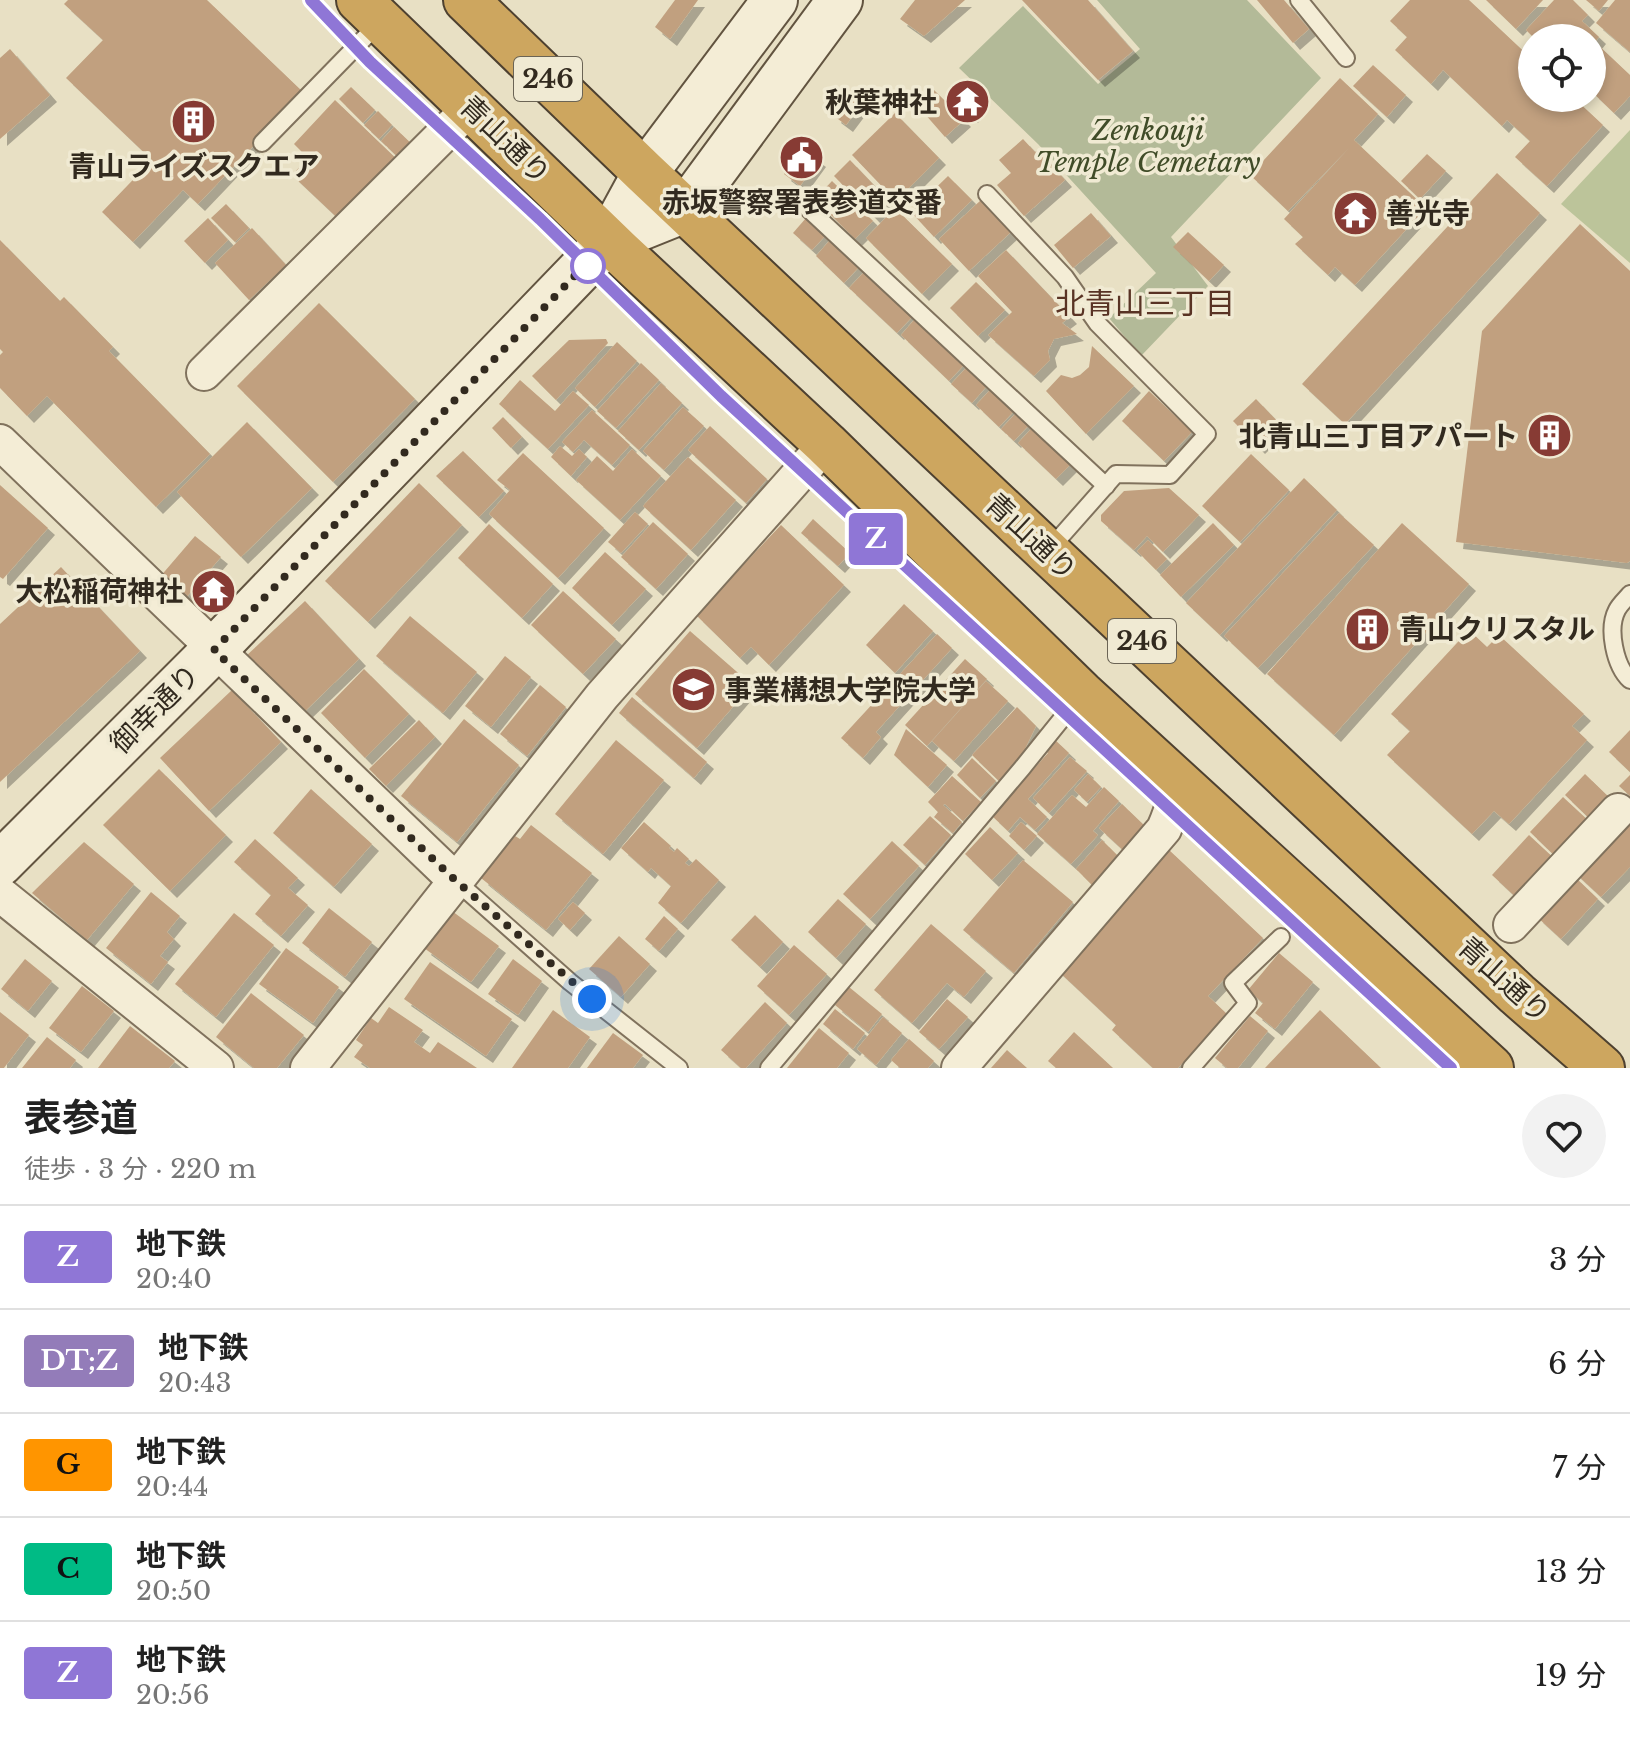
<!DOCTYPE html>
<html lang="ja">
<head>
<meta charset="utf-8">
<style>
	body { margin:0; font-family:"Libre Baskerville","Noto Sans JP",serif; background:#f2f2f2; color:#222; height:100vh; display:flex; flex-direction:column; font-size:30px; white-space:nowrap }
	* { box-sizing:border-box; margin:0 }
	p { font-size:26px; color:#767676 }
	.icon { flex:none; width:44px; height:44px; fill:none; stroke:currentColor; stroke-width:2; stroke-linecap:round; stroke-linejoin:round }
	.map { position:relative; height:1068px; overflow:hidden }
	.sheet { display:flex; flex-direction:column; background:#fff; flex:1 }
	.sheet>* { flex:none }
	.badge { padding:0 16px; border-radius:6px; font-size:28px; line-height:52px }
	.tools { position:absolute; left:1518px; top:24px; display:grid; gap:16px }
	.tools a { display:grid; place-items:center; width:88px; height:88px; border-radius:50%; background:#fff; box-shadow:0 4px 12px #0003; font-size:40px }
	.you { position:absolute; width:40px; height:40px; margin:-20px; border:6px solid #fff; border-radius:50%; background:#1a73e8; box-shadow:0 0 0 12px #1a73e833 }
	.map>.badge { position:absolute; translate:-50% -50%; box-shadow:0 0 0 4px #fff }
	.round { display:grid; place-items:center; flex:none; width:84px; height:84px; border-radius:42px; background:#f2f2f2 }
	.summary { display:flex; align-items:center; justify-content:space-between; height:136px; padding:0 24px }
	h1 { font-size:38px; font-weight:700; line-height:60px }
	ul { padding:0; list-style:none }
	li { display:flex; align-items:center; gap:24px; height:104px; padding:0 24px; border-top:2px solid #e0e0e0 }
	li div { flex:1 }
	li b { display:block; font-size:30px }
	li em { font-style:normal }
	li .badge { min-width:88px; font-weight:700; text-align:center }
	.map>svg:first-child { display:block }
</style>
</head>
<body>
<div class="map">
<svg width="1630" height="1068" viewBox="0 0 1630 1068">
	<defs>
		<filter id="shadow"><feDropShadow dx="7" dy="7" stdDeviation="0" flood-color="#0004"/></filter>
	</defs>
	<rect width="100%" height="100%" fill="#e8e0c4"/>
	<path fill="#bcc49a" d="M1630,130V263L1561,204Z"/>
	<path fill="#b3ba98" d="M1097,0H1247L1321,78L1171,237L1208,286L1141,356L1109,318L1156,273L1038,144L959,68L1023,6L1098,84L1140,49Z"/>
	<g fill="#c1a07f" filter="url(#shadow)">
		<path d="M68,0H207L304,93L198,204L183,190L133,242L102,212L152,160L66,78L103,40L64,4Z"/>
		<path d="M675,0H698L670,39L655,27Z"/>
		<path d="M915,0H965L924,36L900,19Z"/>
		<path d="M1022,0H1088L1133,51L1098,80Z"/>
		<path d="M1257,0H1284L1309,29L1293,43Z"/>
		<path d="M1410,0H1469L1532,59V98H1574L1603,125L1547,186L1515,157L1530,141L1507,120L1502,126L1443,70L1431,84L1395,50L1407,37L1390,21Z"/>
		<path d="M1486,0H1543L1516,29Z"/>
		<path d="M1554,0H1573L1588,15L1582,21L1599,37L1595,42L1630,75V96L1614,113L1592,92V38H1534L1526,30Z"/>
		<path d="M1586,0H1608L1599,11Z"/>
		<path d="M1615,0H1630V52L1596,23Z"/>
		<path d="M10,49L50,95L0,139V58Z"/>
		<path d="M1373,65L1406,95L1387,117L1353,86Z"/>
		<path d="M1340,78L1378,114L1354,140L1426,208L1355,285L1335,267L1328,275L1295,244L1303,237L1284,219L1349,148L1288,211L1250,175Z"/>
		<path d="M962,86L983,99L971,116L951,102Z"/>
		<path d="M351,87L375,110L363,123L339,99Z"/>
		<path d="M856,88L867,97L846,125L834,116Z"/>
		<path d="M933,89L964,120L945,137L917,105Z"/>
		<path d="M335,100L404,166L346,226L292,175L308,158L294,144Z"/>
		<path d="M378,111L392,125L379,139L364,125Z"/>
		<path d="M895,113L939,158L896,201L852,155Z"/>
		<path d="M394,127L417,149L404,163L381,141Z"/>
		<path d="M1023,139L1035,152L1038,150L1065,180L1024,216L997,185L1011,173L999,160Z"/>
		<path d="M804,149L819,160L800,186L784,174Z"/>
		<path d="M1427,154L1446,171L1420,199L1401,181Z"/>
		<path d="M850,160L890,202L874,217L834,176Z"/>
		<path d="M1497,173L1540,213L1345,424L1302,384Z"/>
		<path d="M948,176L972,200L934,237L911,212Z"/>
		<path d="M832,181L873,221L855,239L815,199Z"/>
		<path d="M981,200L1011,232L969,271L939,239Z"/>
		<path d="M226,204L249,228L235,242L211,218Z"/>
		<path d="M895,208L952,264L922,294L866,238Z"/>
		<path d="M1091,213L1111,236L1073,268L1054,245Z"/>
		<path d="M208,218L228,240L205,263L184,241Z"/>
		<path d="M806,218L825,236L812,250L793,233Z"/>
		<path d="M1580,224L1630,271V561L1627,563L1456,542L1482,331Z"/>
		<path d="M252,228L286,265L249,300L215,263Z"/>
		<path d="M1188,232L1224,265L1209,281L1173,247Z"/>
		<path d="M0,240L60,301L64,297L113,347L109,351L210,454L156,507L47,396L27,416L0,388V355L3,352L0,349Z"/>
		<path d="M830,240L859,267L844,283L816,256Z"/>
		<path d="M1006,250L1070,317L1062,323L1077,334L1054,339L1048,351L1050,360L1034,376L988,335L1012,312L978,276Z"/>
		<path d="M864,272L912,317L897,333L849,288Z"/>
		<path d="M976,282L1005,310L978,336L950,308Z"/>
		<path d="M319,303L415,399L333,482L237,386Z"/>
		<path d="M914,320L963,366L949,381L901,335Z"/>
		<path d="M606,339L608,343L556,400L532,376L569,340Z"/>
		<path d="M617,342L637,361L595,407L575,388Z"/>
		<path d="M1092,346L1134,386L1086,434L1046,391L1061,375L1072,378L1080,375L1089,367Z"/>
		<path d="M641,363L659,380L616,428L597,411Z"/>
		<path d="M966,368L986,387L972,403L951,384Z"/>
		<path d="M520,380L555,411L573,391L589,405L548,449L499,404Z"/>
		<path d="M661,383L682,403L639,450L618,431Z"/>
		<path d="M990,390L1014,411L999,427L976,405Z"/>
		<path d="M1149,391L1192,432L1164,461L1122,421Z"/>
		<path d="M1256,399L1281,425L1258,447L1233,421Z"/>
		<path d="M683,407L704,426L664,470L643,451Z"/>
		<path d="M592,410L630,445L612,465L584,440L573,452L562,442Z"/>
		<path d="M1016,413L1029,425L1014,441L1001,429Z"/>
		<path d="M503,417L522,437L511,448L492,428Z"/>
		<path d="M247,422L312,488L241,557L177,492Z"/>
		<path d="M710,426L767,479L746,503L688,450Z"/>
		<path d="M1031,429L1070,465L1056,479L1018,443Z"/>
		<path d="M560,446L572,456L579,449L587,457L571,476L551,457Z"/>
		<path d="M632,449L661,476L620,520L576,480L597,456L613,471Z"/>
		<path d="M463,451L504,491L479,517L436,476Z"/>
		<path d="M523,453L604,528L558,578L489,514L510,490L497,480Z"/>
		<path d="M1251,454L1289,490L1240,542L1202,506Z"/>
		<path d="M688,457L736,500L691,550L643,506Z"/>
		<path d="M1304,478L1337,510L1220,635L1186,603Z"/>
		<path d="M419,483L462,525L368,622L325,581Z"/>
		<path d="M0,485L48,528L3,579L0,577Z"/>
		<path d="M1169,488L1199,515L1163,552L1147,536L1134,550L1101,521V515L1124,491Z"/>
		<path d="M635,512L648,524L621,553L608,542Z"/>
		<path d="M1339,513L1374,545L1258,668L1224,636Z"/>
		<path d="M813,519L850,553L838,566L801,533Z"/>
		<path d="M653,522L688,554L656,589L621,557Z"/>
		<path d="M1213,523L1234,545L1181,597L1160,575Z"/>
		<path d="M1402,523L1469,584L1334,735L1267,674Z"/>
		<path d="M489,524L553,584L522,618L458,558Z"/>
		<path d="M781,525L844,585L769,665L751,647L740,658L696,615Z"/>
		<path d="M195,536L221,557L184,600L159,578Z"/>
		<path d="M1148,540L1167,559L1156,570L1137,551Z"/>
		<path d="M605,552L646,589L612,625L572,588Z"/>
		<path d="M61,567L140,651L0,782V624Z"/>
		<path d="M563,591L616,639L583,674L531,625Z"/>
		<path d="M305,601L359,659L301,715L246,656Z"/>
		<path d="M904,604L933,631L895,673L866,645Z"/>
		<path d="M410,616L477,672L443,713L376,656Z"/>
		<path d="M1469,630L1487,647L1499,635L1584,714L1572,726L1587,740L1509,824L1494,811L1472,834L1387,755L1410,731L1391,714Z"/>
		<path d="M690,631L752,685L697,748L635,694Z"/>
		<path d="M937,634L952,648L876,732L881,737L863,758L841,738Z"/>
		<path d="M505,656L531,677L491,727L465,706Z"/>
		<path d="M965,659L987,679L927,746L905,725Z"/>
		<path d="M364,669L409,714L365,758L321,713Z"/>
		<path d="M986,681L1008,701L954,761L932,741Z"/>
		<path d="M540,685L566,707L527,756L500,734Z"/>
		<path d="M232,690L281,742L209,811L160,758Z"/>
		<path d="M632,697L707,762L694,778L619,713Z"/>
		<path d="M1017,707L1036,726L1022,755L999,781L972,755Z"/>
		<path d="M464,719L519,765L457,842L401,796Z"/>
		<path d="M419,720L435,737L386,786L369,769Z"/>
		<path d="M906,729L947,765L928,787L894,755Z"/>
		<path d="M1630,730V772L1609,752Z"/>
		<path d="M1053,738L1069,753L1028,799L1047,817L1035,830L1020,817L1008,831L992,816L1048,753L1043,749Z"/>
		<path d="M616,740L664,780L603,854L555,814Z"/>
		<path d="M1070,757L1087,771L1049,813L1033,798Z"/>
		<path d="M972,758L996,781L980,798L957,775Z"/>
		<path d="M159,769L226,835L170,891L103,825Z"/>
		<path d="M1088,774L1101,787L1087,802L1074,790Z"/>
		<path d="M1585,774L1614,802L1594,823L1565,795Z"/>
		<path d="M1630,775V796L1619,786Z"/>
		<path d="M952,776L981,802L963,821L945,804L943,805L962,822L953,833L934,817L938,812L928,802Z"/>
		<path d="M1104,787L1119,801L1093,831L1098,835L1071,864L1037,834L1072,795L1086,807Z"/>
		<path d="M311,789L372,844L334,887L273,833Z"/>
		<path d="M1563,797L1591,823L1558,859L1530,832Z"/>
		<path d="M1122,804L1147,828L1124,851L1099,828Z"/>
		<path d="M930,816L951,835L925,865L903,845Z"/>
		<path d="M1630,820V867L1601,897L1574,872Z"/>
		<path d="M644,822L671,846L669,848L674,852L677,848L689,859L685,863L689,866L696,859L719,880L681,923L658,903L671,886L651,868L648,872L621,848Z"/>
		<path d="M1021,822L1037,836L1024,850L1009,836Z"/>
		<path d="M531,825L592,873L546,930L481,878L515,836L520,839Z"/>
		<path d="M990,827L1018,853L992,880L965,854Z"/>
		<path d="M1529,835L1558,862L1521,902L1492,875Z"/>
		<path d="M255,839L298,878L288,888L308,905L281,936L255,914L271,895L234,862Z"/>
		<path d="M1102,840L1121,859L1095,888L1076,869Z"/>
		<path d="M892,841L919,866L870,919L843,894Z"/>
		<path d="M84,842L134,884L87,940L32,893Z"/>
		<path d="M1168,849L1263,938L1208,996L1228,1015L1178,1068H1153L1112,1030L1116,1025L1056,969Z"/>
		<path d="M1023,860L1073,902L1014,973L963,930Z"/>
		<path d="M1574,876L1598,899L1561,939L1536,916Z"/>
		<path d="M151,892L180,916L167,932L174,939L160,956L168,962L151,984L106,948Z"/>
		<path d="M838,899L866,924L836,958L808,932Z"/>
		<path d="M573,902L585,913L570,930L558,919Z"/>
		<path d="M329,908L372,942L345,977L302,943Z"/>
		<path d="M452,911L499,946L471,982L424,948Z"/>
		<path d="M234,913L274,945L216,1017L175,984Z"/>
		<path d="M755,915L783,942L760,967L731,940Z"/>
		<path d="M664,916L678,929L659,951L645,939Z"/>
		<path d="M931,924L986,971L964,997L947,983L912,1023L874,990Z"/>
		<path d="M619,936L650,964L621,997L589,969Z"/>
		<path d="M794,945L827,974L789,1015L757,986Z"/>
		<path d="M286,948L339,987L313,1023L259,984Z"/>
		<path d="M1279,953L1313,982L1275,1029L1255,1013L1263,1003L1248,990Z"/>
		<path d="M25,959L52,981L28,1011L1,989Z"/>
		<path d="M513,959L542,981L518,1015L488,994Z"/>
		<path d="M430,962L512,1019L486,1056L404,999Z"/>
		<path d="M82,986L114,1011L81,1052L49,1028Z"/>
		<path d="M849,987L882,1014L868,1032L835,1005Z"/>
		<path d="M251,993L304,1035L277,1068H254L216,1037Z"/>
		<path d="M947,999L968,1017L939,1049L919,1032Z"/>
		<path d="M765,1002L787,1023L746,1068H741L721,1050Z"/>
		<path d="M389,1007L423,1030L414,1042L430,1053L438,1042L477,1068H370L354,1057L363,1045L356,1040L371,1018L378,1023Z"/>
		<path d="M835,1009L865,1033L853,1049L823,1024Z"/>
		<path d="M553,1010L590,1037L568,1068H512Z"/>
		<path d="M1320,1010L1381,1068H1265Z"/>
		<path d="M0,1012L29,1035L4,1068H0Z"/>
		<path d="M1250,1016L1268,1031L1238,1068H1227L1215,1058Z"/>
		<path d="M883,1017L902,1033L876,1065L857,1049Z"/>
		<path d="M130,1026L175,1061L169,1068H98Z"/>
		<path d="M819,1028L849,1053L837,1068H787Z"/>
		<path d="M1074,1032L1113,1068H1056L1048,1061Z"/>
		<path d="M613,1033L643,1055L633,1068H587Z"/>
		<path d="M47,1037L76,1060L70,1068H22Z"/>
		<path d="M909,1039L934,1061L928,1068H900L891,1060Z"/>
		<path d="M1007,1050L1027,1068H991Z"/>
	</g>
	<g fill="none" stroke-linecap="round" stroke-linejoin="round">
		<defs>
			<g id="lane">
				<path d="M1299,0L1346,58"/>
				<path d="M262,143L381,21"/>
				<path d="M987,194L1065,277L1097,323L1207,434L1170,475L1116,474L1048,551"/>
				<path d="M802,203L1106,486"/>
				<path d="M1630,594C1626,599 1620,604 1617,610C1607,629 1615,666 1630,680"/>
				<path d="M455,880L570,982L679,1068"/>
				<path d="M769,1068L1023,767L1081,695"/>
				<path d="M1191,1068L1248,1003L1233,983L1281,937"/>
			</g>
			<g id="street">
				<path d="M204,373L471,107"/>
				<path d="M0,442L455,880"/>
				<path d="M0,894L216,1068"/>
				<path d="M1511,925L1618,811"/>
				<path d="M308,1068L602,696L826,444"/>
				<path d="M959,1068L1164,829C1173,808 1178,795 1170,773"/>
			</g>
			<g id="secondary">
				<path d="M608,241L685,210L840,0"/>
				<path d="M0,864L214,650L608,241L645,173L775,0"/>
			</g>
			<g id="highway">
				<path d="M359,0L620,252L826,444L1082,694L1491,1068"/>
				<path d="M466,0L645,173L1517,994L1602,1068"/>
			</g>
		</defs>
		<use href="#lane" stroke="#80725d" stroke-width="20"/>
		<use href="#street" stroke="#80725d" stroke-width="38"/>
		<use href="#secondary" stroke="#625440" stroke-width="48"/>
		<use href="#highway" stroke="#4e4130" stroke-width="48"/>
		<use href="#lane" stroke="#f4edd6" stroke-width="16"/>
		<use href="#street" stroke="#f4edd6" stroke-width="34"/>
		<use href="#secondary" stroke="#f4edd6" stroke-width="44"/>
		<use href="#highway" stroke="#cda65f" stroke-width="44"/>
	</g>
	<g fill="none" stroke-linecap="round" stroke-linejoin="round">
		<defs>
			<path id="line" d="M311,0L370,62L540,219L721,396L1451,1068"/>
		</defs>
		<use href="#line" stroke="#fff" stroke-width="18"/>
		<use href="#line" stroke="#8f76d6" stroke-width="12"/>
		<path stroke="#322a1f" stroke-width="8" stroke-dasharray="0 14.4" d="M588,266L590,260L214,650L455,880L592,999"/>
	</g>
	<defs>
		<symbol id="temple-disc" viewBox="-11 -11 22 22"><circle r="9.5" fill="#873b34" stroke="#f0ead3"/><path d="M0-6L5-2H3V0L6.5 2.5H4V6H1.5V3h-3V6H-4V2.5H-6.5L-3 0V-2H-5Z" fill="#fff"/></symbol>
		<symbol id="building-disc" viewBox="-11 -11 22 22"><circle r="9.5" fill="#873b34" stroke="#f0ead3"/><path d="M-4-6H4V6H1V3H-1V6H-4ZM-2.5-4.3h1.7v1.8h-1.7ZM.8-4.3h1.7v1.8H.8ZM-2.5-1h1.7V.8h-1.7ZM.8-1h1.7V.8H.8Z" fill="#fff"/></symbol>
		<symbol id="civic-disc" viewBox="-11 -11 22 22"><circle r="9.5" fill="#873b34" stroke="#f0ead3"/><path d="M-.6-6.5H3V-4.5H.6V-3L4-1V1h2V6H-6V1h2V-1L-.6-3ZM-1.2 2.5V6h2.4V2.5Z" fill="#fff"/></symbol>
		<symbol id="university-disc" viewBox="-11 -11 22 22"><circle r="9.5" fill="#873b34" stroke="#f0ead3"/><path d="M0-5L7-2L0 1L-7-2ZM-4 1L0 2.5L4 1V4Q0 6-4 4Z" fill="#fff"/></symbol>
	</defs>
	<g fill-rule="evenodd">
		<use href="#temple-disc" x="942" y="76" width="51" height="51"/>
		<use href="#building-disc" x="168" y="96" width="51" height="51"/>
		<use href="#civic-disc" x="776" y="132" width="51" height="51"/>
		<use href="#temple-disc" x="1330" y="188" width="51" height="51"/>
		<use href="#building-disc" x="1524" y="410" width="51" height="51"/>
		<use href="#temple-disc" x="188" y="566" width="51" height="51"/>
		<use href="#building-disc" x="1342" y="604" width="51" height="51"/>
		<use href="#university-disc" x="668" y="664" width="51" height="51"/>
	</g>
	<circle fill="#fff" stroke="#8f76d6" stroke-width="4" cx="588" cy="266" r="16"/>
	<g text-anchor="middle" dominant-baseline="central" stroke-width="7" stroke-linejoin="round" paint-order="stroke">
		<g fill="#f0ead3" stroke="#6b6455" stroke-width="2">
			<rect x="514" y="57" width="68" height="44" rx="6"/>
			<rect x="1108" y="619" width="68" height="44" rx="6"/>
		</g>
		<g font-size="26" font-weight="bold" fill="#322a1f">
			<text x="548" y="79">246</text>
			<text x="1142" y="641">246</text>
		</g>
		<g font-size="28" font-weight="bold" fill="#322a1f" stroke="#f0ead3" text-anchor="end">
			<text x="937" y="102">秋葉神社</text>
			<text x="194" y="166" text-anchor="middle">青山ライズスクエア</text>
			<text x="802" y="202" text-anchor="middle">赤坂警察署表参道交番</text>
			<text x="1386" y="213" text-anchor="start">善光寺</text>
			<text x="1518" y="436">北青山三丁目アパート</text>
			<text x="183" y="591">大松稲荷神社</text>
			<text x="1399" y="629" text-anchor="start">青山クリスタル</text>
			<text x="724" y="690" text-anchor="start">事業構想大学院大学</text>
		</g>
		<g font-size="28" font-style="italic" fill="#404c28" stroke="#f0ead3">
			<text x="1148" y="130">Zenkouji<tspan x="1148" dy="32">Temple Cemetary</tspan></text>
		</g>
		<g font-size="28" fill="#322a1f" stroke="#f0ead3">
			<text transform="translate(505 140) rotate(44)">青山通り</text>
			<text transform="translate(1031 537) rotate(43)">青山通り</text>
			<text transform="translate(155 709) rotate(-45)">御幸通り</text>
			<text transform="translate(1504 980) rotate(42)">青山通り</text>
		</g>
		<g font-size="30" fill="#593324" stroke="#f0ead3">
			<text x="1145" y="303">北青山三丁目</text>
		</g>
	</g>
</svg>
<div class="tools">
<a><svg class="icon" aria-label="locate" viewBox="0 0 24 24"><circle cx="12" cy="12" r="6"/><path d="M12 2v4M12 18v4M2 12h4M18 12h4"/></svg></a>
</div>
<div class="you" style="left:592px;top:999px"></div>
<b class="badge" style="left:876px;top:539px;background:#8f76d6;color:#fff">Z</b>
</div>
<section class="sheet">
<div class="summary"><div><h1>表参道</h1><p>徒歩 · 3 分 · 220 m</p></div><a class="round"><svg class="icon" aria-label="heart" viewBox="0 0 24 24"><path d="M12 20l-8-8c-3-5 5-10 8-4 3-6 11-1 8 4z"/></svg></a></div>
<ul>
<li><span class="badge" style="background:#8f76d6;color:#fff">Z</span><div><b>地下鉄</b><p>20:40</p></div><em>3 分</em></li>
<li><span class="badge" style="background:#937cb9;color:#fff">DT;Z</span><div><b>地下鉄</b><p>20:43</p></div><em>6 分</em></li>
<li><span class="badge" style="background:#ff9500;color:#111">G</span><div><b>地下鉄</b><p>20:44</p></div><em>7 分</em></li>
<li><span class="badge" style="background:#00bb85;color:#111">C</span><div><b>地下鉄</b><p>20:50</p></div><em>13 分</em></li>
<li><span class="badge" style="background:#8f76d6;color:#fff">Z</span><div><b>地下鉄</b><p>20:56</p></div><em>19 分</em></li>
</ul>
</section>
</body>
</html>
